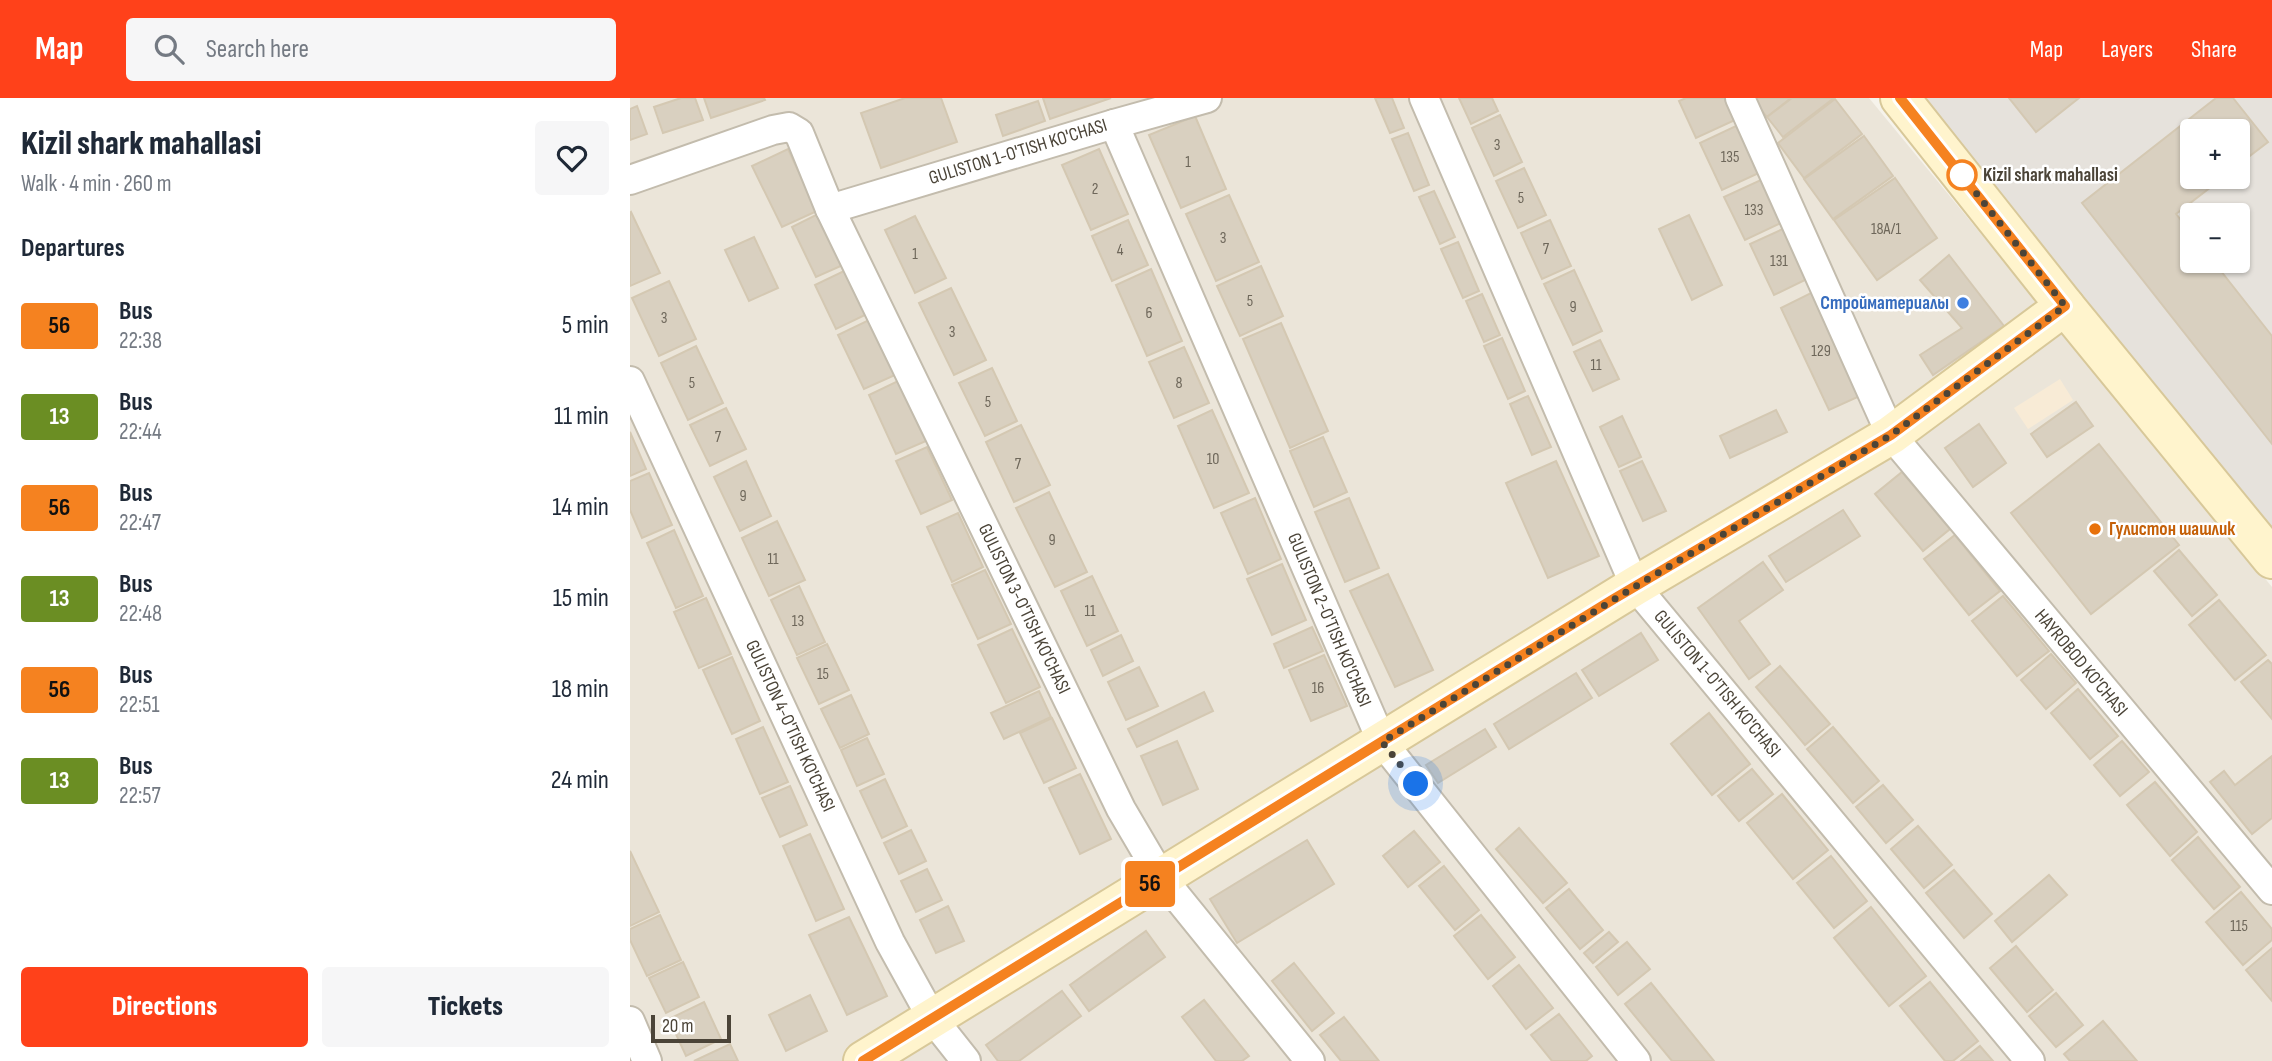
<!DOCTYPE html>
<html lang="en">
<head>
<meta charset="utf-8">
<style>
	body { margin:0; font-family:"Sofia Sans Condensed",sans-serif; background:#f6f6f7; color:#1f2937; height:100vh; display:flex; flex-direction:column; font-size:26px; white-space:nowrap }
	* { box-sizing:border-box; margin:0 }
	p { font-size:23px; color:#747a83 }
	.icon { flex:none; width:38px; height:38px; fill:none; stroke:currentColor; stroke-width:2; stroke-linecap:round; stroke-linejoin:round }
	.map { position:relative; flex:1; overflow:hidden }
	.details { display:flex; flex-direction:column; background:#fff; width:630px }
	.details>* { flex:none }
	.badge { padding:0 14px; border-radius:5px; font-size:24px; line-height:46px }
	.controls { position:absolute; left:1550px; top:21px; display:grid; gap:14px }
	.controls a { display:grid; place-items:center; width:70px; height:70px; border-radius:7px; background:#fff; box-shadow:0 2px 5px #0004; font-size:35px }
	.scale { position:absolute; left:21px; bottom:18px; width:80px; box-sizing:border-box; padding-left:7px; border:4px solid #4b4438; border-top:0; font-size:19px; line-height:24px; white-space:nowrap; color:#4b4438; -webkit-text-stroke:5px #fff; paint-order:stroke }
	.you { position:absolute; width:35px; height:35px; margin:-18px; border:5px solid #fff; border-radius:50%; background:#1a73e8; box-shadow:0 0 0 10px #1a73e833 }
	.map>.badge { position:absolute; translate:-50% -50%; box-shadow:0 0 0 4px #fff }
	h2 { padding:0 21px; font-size:26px; line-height:63px }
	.round { display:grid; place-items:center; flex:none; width:74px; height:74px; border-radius:7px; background:#f6f6f7 }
	.summary { display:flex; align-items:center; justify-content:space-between; height:119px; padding:0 21px }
	h1 { font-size:33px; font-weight:800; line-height:52px }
	.button { display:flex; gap:14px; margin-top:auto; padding:14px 21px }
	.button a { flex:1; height:80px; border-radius:7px; background:#ff411a; color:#fff; font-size:28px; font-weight:800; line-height:80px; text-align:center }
	.button a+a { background:#f6f6f7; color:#1f2937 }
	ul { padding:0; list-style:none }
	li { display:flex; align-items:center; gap:21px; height:91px; padding:0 21px }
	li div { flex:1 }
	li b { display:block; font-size:26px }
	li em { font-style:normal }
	li .badge { min-width:77px; font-weight:700; text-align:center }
	header { display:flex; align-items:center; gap:42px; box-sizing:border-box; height:98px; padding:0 35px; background:#ff411a; color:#fff }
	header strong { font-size:33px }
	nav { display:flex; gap:38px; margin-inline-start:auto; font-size:24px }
	.search { width:490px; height:63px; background:#f6f6f7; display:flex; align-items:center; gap:18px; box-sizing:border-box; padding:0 24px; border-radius:7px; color:#747a83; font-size:26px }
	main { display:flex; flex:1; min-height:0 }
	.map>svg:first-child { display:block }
</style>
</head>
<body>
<header>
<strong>Map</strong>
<div class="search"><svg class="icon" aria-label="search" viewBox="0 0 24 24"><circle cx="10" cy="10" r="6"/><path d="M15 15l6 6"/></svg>Search here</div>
<nav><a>Map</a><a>Layers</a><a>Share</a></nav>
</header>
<main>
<section class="details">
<div class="summary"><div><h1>Kizil shark mahallasi</h1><p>Walk · 4 min · 260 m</p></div><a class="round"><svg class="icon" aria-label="heart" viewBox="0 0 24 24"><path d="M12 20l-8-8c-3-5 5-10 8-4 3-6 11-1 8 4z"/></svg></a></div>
<h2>Departures</h2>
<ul>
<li><span class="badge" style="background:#f58220;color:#111">56</span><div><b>Bus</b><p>22:38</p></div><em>5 min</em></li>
<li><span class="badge" style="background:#6b8e23;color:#fff">13</span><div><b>Bus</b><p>22:44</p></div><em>11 min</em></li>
<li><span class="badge" style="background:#f58220;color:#111">56</span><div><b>Bus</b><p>22:47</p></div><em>14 min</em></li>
<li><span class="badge" style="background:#6b8e23;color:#fff">13</span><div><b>Bus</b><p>22:48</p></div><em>15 min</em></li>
<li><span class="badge" style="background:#f58220;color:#111">56</span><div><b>Bus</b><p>22:51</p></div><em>18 min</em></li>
<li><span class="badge" style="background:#6b8e23;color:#fff">13</span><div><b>Bus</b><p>22:57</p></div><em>24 min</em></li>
</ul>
<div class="button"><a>Directions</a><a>Tickets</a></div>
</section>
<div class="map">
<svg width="1642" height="963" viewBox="0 0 1642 963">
	<rect width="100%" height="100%" fill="#f6f3eb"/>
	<path fill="#ebe5d9" d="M0,0H1239L1642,489V963H0Z"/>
	<path fill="#f8ebd6" d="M1430,281L1443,302L1398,331L1384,310Z"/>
	<path fill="#e6e2dc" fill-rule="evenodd" d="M1270,0H1642V461ZM1563,33H1608V79H1563ZM1563,117H1608V163H1563Z"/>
	<g fill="#d9d0c0" stroke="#d4c8b2" stroke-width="2">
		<path d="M51,0H65L73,22L33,35L24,9Z"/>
		<path d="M74,0H134L135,2L81,20Z"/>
		<path d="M275,0H311L327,44L251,70L231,15Z"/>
		<path d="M413,0H481L420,21Z"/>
		<path d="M745,0H762L774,30L760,35Z"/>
		<path d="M829,0H862L868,13L841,26Z"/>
		<path d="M1056,0H1095L1105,22L1066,40L1049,3Z"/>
		<path d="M1122,0H1161L1137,19Z"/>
		<path d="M1162,0H1204L1153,39L1137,19Z"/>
		<path d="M1379,0H1449L1406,34Z"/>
		<path d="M1586,0H1603L1638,44L1608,67V33H1563V79H1594L1546,116L1563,137V163H1583L1642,238V346L1452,105Z"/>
		<path d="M1205,1L1232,36L1174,80L1148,45Z"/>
		<path d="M408,3L415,23L373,38L366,17Z"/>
		<path d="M7,8L17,36L0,42V11Z"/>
		<path d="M870,17L892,64L864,78L842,30Z"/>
		<path d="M565,18L596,91L551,110L519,37Z"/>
		<path d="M1108,27L1131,74L1092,92L1070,45Z"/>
		<path d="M778,35L799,87L784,93L762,41Z"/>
		<path d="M1234,38L1263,78L1203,121L1174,81Z"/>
		<path d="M158,51L187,113L152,129L122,68Z"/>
		<path d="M469,51L498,116L461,132L432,67Z"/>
		<path d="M894,70L916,117L888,130L866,83Z"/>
		<path d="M1265,80L1307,140L1247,182L1204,122Z"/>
		<path d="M1133,81L1153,124L1115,142L1094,99Z"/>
		<path d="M804,93L825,139L810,146L789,99Z"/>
		<path d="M599,97L629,164L586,183L556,116Z"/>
		<path d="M1,114L30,175L0,188V115Z"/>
		<path d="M188,116L213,167L186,179L162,129Z"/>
		<path d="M1059,117L1092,187L1062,202L1029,131Z"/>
		<path d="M285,118L316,180L285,195L255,132Z"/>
		<path d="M498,122L518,167L482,183L462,138Z"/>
		<path d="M920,122L941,168L912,181L891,135Z"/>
		<path d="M1155,130L1179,180L1144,197L1120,146Z"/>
		<path d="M124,139L148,190L119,203L95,152Z"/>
		<path d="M828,144L849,193L833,200L811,151Z"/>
		<path d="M1319,157L1374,228L1303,277L1290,257L1332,230L1290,182Z"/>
		<path d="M631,168L653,218L610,238L587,188Z"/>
		<path d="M521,171L552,243L517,258L486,187Z"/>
		<path d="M216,172L237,216L206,231L185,187Z"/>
		<path d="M944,172L972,233L943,247L914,186Z"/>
		<path d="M39,183L66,241L29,258L2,200Z"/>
		<path d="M321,190L356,262L324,277L289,205Z"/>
		<path d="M1183,194L1232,297L1199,312L1151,210Z"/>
		<path d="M852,196L870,237L854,244L836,203Z"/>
		<path d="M239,222L265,277L234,291L208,237Z"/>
		<path d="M651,225L698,333L660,350L613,241Z"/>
		<path d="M872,240L895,293L878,301L854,248Z"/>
		<path d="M970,242L989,281L963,293L944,254Z"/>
		<path d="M66,248L93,305L58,322L31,265Z"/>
		<path d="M554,249L579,305L544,320L519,264Z"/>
		<path d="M362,270L387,323L355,338L329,285Z"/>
		<path d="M268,283L296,343L266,356L239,297Z"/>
		<path d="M898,298L921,349L902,357L880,306Z"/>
		<path d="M1446,304L1463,328L1417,359L1401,336Z"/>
		<path d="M96,310L116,351L80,368L60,327Z"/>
		<path d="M582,312L619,395L584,410L548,328Z"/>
		<path d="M1146,312L1157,334L1100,360L1090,338Z"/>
		<path d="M992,318L1011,359L989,369L970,329Z"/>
		<path d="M1349,326L1376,365L1343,389L1315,350Z"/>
		<path d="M391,327L420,387L384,404L356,344Z"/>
		<path d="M0,334L16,371L0,378Z"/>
		<path d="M693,339L717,394L684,409L660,353Z"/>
		<path d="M1469,346L1549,447L1461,516L1381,415Z"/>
		<path d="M297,349L322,402L291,416L266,363Z"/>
		<path d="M116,363L141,418L110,433L84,379Z"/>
		<path d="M926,363L969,458L918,480L876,385Z"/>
		<path d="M1012,363L1036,413L1013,423L990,373Z"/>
		<path d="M1272,374L1320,431L1293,453L1245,396Z"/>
		<path d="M19,375L42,427L12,440L0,412V383Z"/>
		<path d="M419,394L457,474L425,489L386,410Z"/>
		<path d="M625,400L651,461L618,476L591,415Z"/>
		<path d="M719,400L749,470L715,484L685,414Z"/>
		<path d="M1213,412L1230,438L1156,484L1139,458Z"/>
		<path d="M328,415L353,469L322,484L297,429Z"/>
		<path d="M147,423L175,482L139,498L112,440Z"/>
		<path d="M44,432L73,498L46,510L17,445Z"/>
		<path d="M1325,437L1370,493L1339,517L1294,461Z"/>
		<path d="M1549,452L1587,497L1562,518L1524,473Z"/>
		<path d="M1133,464L1153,492L1109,523L1140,566L1119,581L1068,510Z"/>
		<path d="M652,466L676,522L642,537L617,481Z"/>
		<path d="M355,472L381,526L348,541L322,487Z"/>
		<path d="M758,476L803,572L765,589L720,493Z"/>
		<path d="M462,478L488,533L457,548L431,493Z"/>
		<path d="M169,488L195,544L167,557L141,502Z"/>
		<path d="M1373,498L1419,553L1387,578L1342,523Z"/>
		<path d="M76,500L101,556L69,570L44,514Z"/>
		<path d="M1589,502L1636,557L1605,582L1559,527Z"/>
		<path d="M682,529L693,553L654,570L644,546Z"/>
		<path d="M382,531L410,589L376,605L348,547Z"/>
		<path d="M1011,535L1028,562L969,598L952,572Z"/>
		<path d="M491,537L503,563L473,578L461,552Z"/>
		<path d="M197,546L219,592L189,606L167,560Z"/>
		<path d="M1421,556L1446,585L1416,611L1391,582Z"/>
		<path d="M694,557L717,608L681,623L659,572Z"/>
		<path d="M102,559L130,623L102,636L73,572Z"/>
		<path d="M1638,562L1642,566V621L1611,584Z"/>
		<path d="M1150,568L1200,626L1175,647L1126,589Z"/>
		<path d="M509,569L528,608L496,622L478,584Z"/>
		<path d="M946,575L962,600L879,651L864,626Z"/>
		<path d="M1448,591L1488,638L1460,661L1421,615Z"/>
		<path d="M409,593L421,619L374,641L361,615Z"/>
		<path d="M574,594L583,613L507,649L498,631Z"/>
		<path d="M221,597L239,636L210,650L191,611Z"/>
		<path d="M1079,615L1120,666L1082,697L1041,646Z"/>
		<path d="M422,620L446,670L414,685L390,635Z"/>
		<path d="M133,629L158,684L130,696L106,641Z"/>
		<path d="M1203,629L1249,683L1223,705L1177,651Z"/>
		<path d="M855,631L866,649L808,685L796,667Z"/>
		<path d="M237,640L254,676L227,688L211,652Z"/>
		<path d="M547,643L568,691L533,707L511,658Z"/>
		<path d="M1492,643L1519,674L1490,698L1464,667Z"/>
		<path d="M1642,658V720L1622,736L1580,684L1594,673L1605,687Z"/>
		<path d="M1122,671L1143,696L1109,723L1088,698Z"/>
		<path d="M450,676L481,741L450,756L419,690Z"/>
		<path d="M255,681L277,728L252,740L230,693Z"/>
		<path d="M1525,684L1567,734L1540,758L1497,707Z"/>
		<path d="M1253,687L1283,722L1256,745L1226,709Z"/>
		<path d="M160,688L177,727L150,739L132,700Z"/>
		<path d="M1152,696L1198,752L1163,781L1117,725Z"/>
		<path d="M1288,728L1322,767L1294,790L1261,751Z"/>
		<path d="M889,730L937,785L913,805L866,751Z"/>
		<path d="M281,732L296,763L269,776L254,745Z"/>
		<path d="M784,733L810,764L778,789L753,758Z"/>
		<path d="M180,736L214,811L186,823L153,748Z"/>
		<path d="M1568,739L1610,789L1584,811L1542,762Z"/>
		<path d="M677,742L704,786L607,845L580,801Z"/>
		<path d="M0,753L29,814L0,828Z"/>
		<path d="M1201,758L1237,803L1204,830L1167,785Z"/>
		<path d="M814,768L849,812L825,832L789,788Z"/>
		<path d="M297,771L312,802L286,814L271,783Z"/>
		<path d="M1324,772L1362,816L1334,840L1296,795Z"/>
		<path d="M1419,777L1437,797L1382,844L1365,823Z"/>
		<path d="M939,791L973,832L950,851L916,810Z"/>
		<path d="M1611,794L1642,831V842L1613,867L1576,824Z"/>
		<path d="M318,808L334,843L306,855L290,822Z"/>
		<path d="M1241,809L1296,878L1259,908L1204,840Z"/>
		<path d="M30,817L51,862L17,878L0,842V831Z"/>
		<path d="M851,817L885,859L858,881L824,838Z"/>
		<path d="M219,819L257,898L217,917L179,837Z"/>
		<path d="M516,833L535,859L459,913L440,887Z"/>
		<path d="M979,834L988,844L963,865L954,855Z"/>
		<path d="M997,844L1020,871L988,897L966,869Z"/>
		<path d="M1386,848L1423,892L1397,914L1360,870Z"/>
		<path d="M1642,850V903L1616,872Z"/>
		<path d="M53,864L69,899L36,915L19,880Z"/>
		<path d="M664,865L704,915L682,933L642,883Z"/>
		<path d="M889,867L923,910L896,931L863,888Z"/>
		<path d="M1300,884L1348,943L1323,963H1315L1270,908Z"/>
		<path d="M1021,885L1084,963H1042L995,906Z"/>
		<path d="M432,893L451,918L389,963H368L356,947Z"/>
		<path d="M1426,895L1453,927L1426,949L1399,918Z"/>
		<path d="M180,897L197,933L156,953L139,917Z"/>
		<path d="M574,902L619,958L612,963H586L552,919Z"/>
		<path d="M74,904L91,941L56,958L39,921Z"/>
		<path d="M929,916L962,958L956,963H922L901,937Z"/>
		<path d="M714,919L749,963H711L690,937Z"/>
		<path d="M1473,923L1507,963H1440L1434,956Z"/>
		<path d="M100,946L108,963H64Z"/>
		<path d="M1350,948L1363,963H1331Z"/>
	</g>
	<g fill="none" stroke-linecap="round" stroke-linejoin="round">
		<defs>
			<g id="street">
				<path d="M794,0L1005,488L1400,963"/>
				<path d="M1110,0L1261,337L1642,792"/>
				<path d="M484,26L752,644L1006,963"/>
				<path d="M0,82L143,32L159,29L169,35L200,111L491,711L531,779L680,963"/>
				<path d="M200,111L484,26L577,0"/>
				<path d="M0,283L260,844L302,920L336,963"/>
				<path d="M0,923L17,963"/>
			</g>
			<g id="secondary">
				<path d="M1270,0L1435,208L1642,461"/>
				<path d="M233,963L1005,488L1261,337L1435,208"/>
			</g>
		</defs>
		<use href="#street" stroke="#c3bcad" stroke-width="32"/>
		<use href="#secondary" stroke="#d8c899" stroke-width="42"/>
		<use href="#street" stroke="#fff" stroke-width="28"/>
		<use href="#secondary" stroke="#fff4cd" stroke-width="38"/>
	</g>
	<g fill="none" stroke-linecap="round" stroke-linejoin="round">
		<defs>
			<path id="line" d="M233,963L982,502L1261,337L1435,208L1270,0"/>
		</defs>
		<use href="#line" stroke="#fff" stroke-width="16"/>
		<use href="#line" stroke="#f58220" stroke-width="10"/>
		<path stroke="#4b4438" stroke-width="7" stroke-dasharray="0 12.6" d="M786,686L752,644L1006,488L1261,337L1435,208L1332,77"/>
	</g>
	<circle fill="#fff" stroke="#f58220" stroke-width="3.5" cx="1332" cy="77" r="14"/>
	<circle fill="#3f7fe0" stroke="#fff" stroke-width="2.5" cx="1333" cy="205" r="7"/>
	<circle fill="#e8710a" stroke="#fff" stroke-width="2.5" cx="1465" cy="431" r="7"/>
	<g text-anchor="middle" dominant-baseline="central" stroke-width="5" stroke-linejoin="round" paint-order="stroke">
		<g font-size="16" fill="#6e675a">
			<text x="867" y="47">3</text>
			<text x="1100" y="59">135</text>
			<text x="558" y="64">1</text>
			<text x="465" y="91">2</text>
			<text x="891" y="100">5</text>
			<text x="1124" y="112">133</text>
			<text x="1256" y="131">18A/1</text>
			<text x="593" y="140">3</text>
			<text x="916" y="151">7</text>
			<text x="490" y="152">4</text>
			<text x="285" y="156">1</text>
			<text x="1149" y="163">131</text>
			<text x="620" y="203">5</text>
			<text x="943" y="209">9</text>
			<text x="519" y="215">6</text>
			<text x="34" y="220">3</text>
			<text x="322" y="234">3</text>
			<text x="1191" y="253">129</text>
			<text x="966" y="267">11</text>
			<text x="62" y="285">5</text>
			<text x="549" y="285">8</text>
			<text x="358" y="304">5</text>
			<text x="88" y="339">7</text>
			<text x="583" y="361">10</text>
			<text x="388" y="366">7</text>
			<text x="113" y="398">9</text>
			<text x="422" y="442">9</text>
			<text x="143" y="461">11</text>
			<text x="460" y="513">11</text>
			<text x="168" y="523">13</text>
			<text x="193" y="576">15</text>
			<text x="688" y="590">16</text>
			<text x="1609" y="828">115</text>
		</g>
		<g font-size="19" fill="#4b4438" stroke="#fff">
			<text transform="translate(388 54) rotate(-17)">GULISTON 1-O'TISH KO'CHASI</text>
			<text transform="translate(394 511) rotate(64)">GULISTON 3-O'TISH KO'CHASI</text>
			<text transform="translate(699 522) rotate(67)">GULISTON 2-O'TISH KO'CHASI</text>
			<text transform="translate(1451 565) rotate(50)">HAYROBOD KO'CHASI</text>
			<text transform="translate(1087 586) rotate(50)">GULISTON 1-O'TISH KO'CHASI</text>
			<text transform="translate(160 628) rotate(65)">GULISTON 4-O'TISH KO'CHASI</text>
		</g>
		<g font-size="19" font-weight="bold" fill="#4b4438" stroke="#fff" text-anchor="start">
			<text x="1353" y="77">Kizil shark mahallasi</text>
		</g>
		<g font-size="19" font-weight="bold" fill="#366cbe" stroke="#fff" text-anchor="end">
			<text x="1319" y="205">Стройматериалы</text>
		</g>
		<g font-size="19" font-weight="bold" fill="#c56008" stroke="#fff" text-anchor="start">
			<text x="1479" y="431">Гулистон шашлик</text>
		</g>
	</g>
</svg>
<div class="controls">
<a>+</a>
<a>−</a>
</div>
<div class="scale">20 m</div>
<div class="you" style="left:786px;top:686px"></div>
<b class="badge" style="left:520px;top:786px;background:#f58220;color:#111">56</b>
</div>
</main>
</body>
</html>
